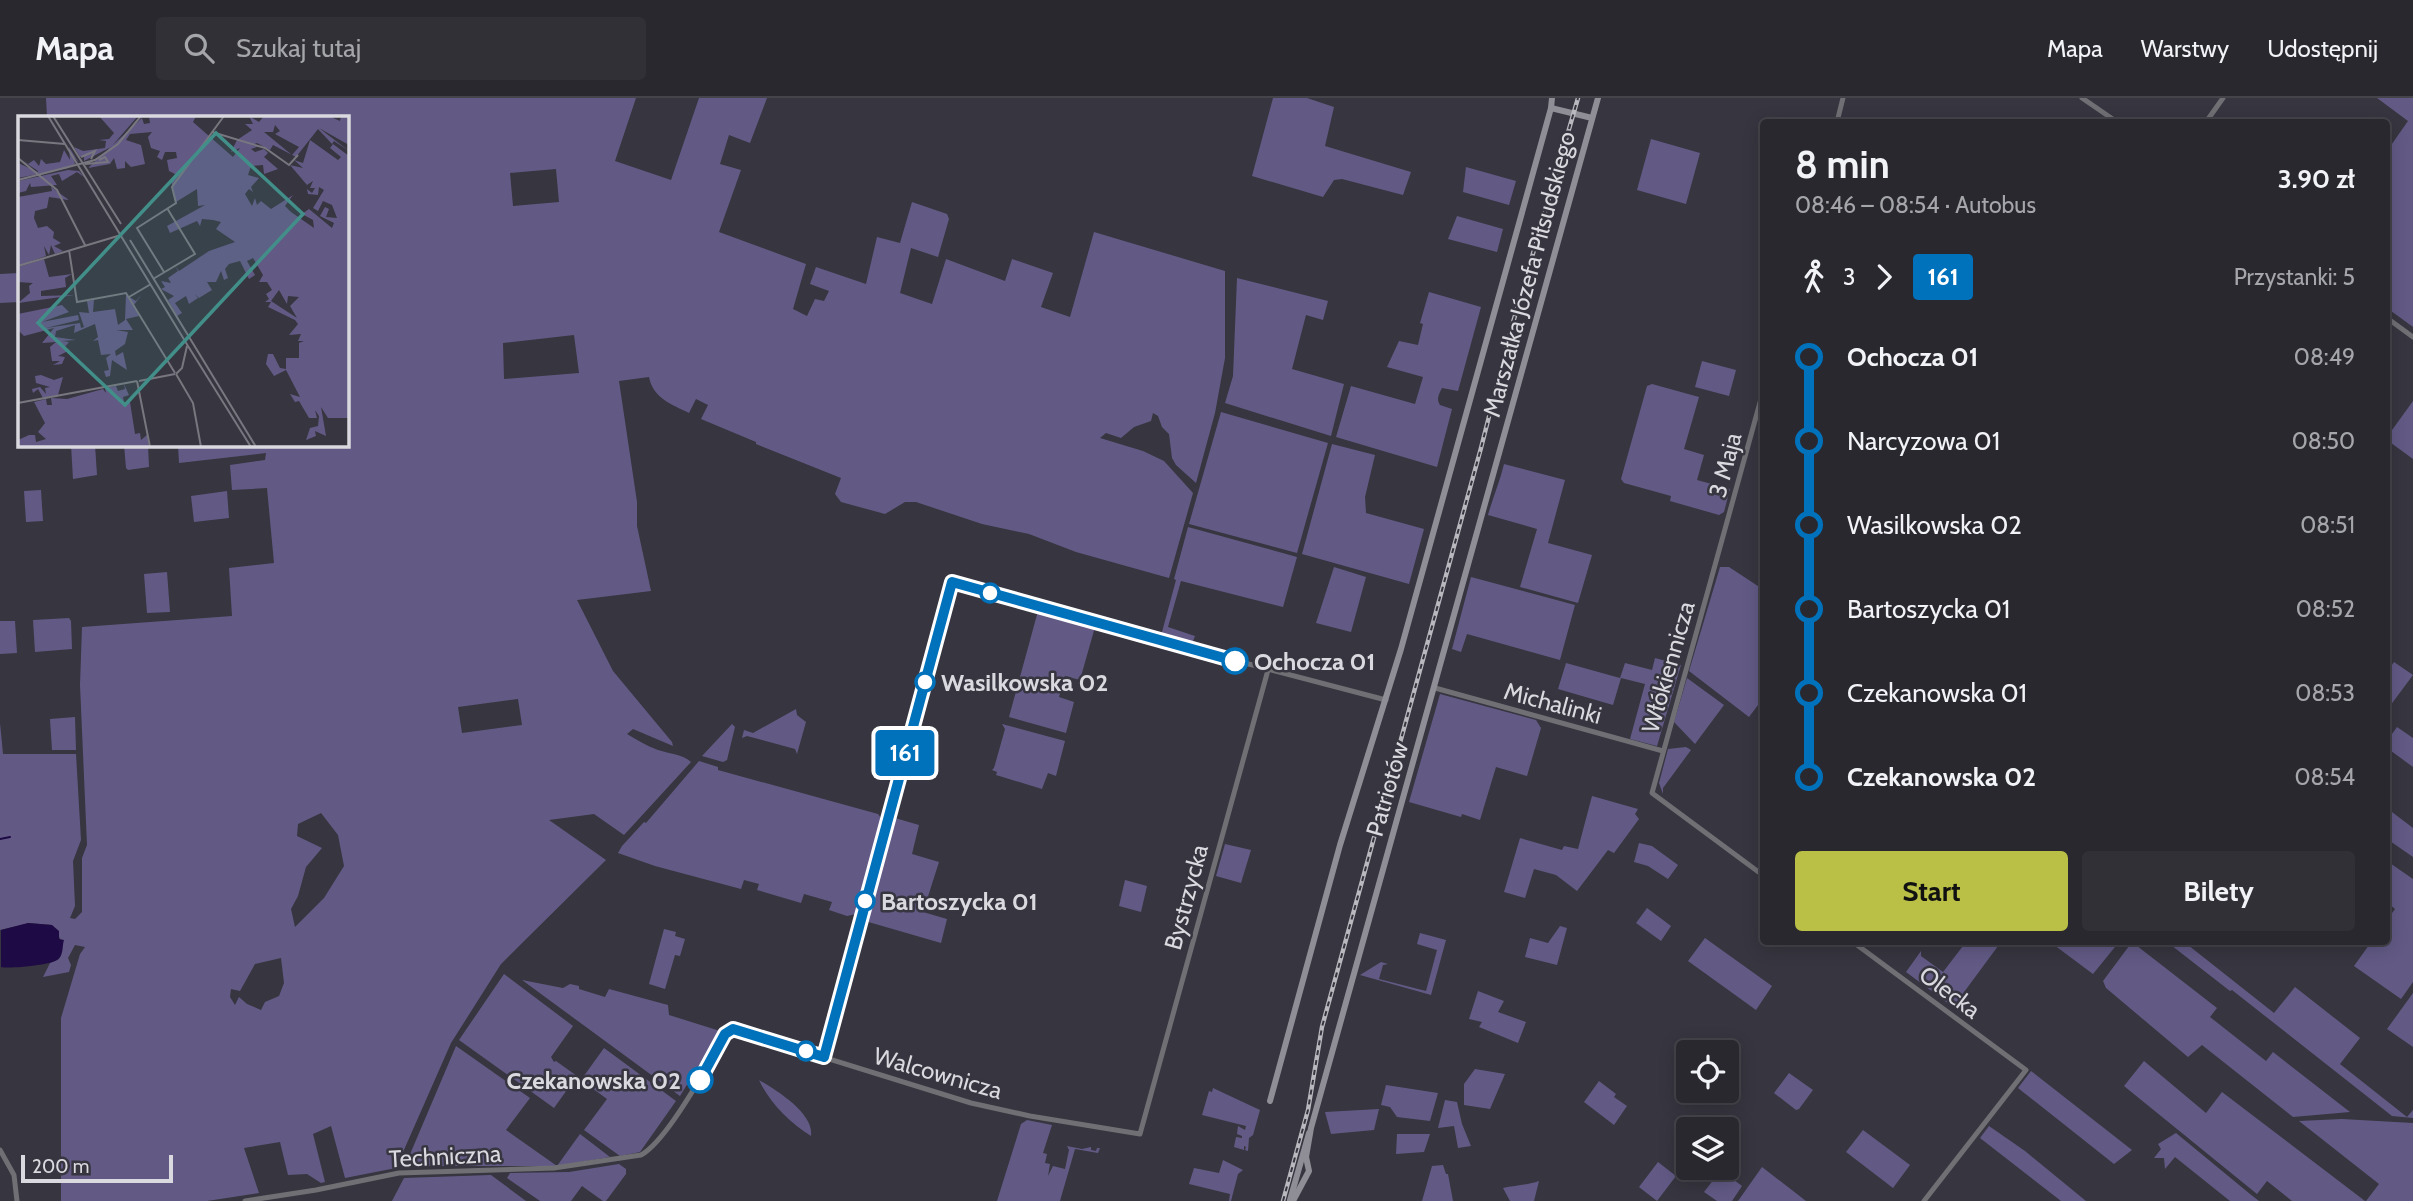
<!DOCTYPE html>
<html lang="pl">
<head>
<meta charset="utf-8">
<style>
	body { margin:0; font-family:Cabin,sans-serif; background:#313037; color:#f1f3f6; height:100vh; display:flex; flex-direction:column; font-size:26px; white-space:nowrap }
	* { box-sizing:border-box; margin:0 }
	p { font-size:23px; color:#a5a6aa }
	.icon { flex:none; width:38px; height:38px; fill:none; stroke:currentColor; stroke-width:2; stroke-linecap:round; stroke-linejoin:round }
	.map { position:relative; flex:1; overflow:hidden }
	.drawer { position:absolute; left:1760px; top:21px; width:630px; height:826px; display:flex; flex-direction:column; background:#29282f; border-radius:7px; box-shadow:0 4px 18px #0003,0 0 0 2px #45444b }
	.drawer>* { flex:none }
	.badge { padding:0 14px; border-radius:5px; font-size:24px; line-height:46px }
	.controls { position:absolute; left:1676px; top:942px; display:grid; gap:14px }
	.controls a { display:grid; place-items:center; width:63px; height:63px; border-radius:7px; background:#29282f; box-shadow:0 4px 18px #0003,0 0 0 2px #45444b; font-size:35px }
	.scale { position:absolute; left:21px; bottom:18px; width:152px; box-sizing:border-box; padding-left:7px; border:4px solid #dad9df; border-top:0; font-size:19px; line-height:24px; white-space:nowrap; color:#dad9df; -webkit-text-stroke:5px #37353f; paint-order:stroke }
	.map>.badge { position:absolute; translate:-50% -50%; box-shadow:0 0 0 4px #fff }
	.legs { display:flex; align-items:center; gap:10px; height:77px; padding:0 35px; font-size:23px }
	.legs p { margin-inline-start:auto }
	.headline { display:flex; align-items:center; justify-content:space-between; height:119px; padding:0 35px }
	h1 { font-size:38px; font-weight:700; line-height:52px }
	.action { display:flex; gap:14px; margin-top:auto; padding:14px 35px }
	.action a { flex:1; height:80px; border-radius:7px; background:#bac045; color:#111; font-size:28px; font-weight:700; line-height:80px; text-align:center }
	.action a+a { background:#313037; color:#f1f3f6 }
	ul { padding:0 35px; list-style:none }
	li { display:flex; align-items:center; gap:24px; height:84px; font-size:26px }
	li i { display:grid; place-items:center; width:10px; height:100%; margin:0 9px; background:currentColor }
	li i::after { content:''; width:18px; height:18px; margin:-9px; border:5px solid; border-radius:50%; background:#29282f }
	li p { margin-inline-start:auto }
	li:first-child i { background:linear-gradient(#0000 50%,currentColor 0) }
	li:last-child i { background:linear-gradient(currentColor 50%,#0000 0) }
	header { display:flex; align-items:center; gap:42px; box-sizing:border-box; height:98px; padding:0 35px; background:#29282f; border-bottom:2px solid #45444b }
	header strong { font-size:33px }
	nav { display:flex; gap:38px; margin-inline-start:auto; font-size:24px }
	.search { width:490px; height:63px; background:#313037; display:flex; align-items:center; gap:18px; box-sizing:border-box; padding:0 24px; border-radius:7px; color:#a5a6aa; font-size:26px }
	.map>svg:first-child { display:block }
</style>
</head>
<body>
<header>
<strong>Mapa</strong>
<div class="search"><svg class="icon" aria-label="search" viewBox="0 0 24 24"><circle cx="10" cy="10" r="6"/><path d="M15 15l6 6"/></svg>Szukaj tutaj</div>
<nav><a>Mapa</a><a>Warstwy</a><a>Udostępnij</a></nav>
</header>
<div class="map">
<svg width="2413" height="1103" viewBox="0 0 2413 1103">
	<rect width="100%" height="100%" fill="#37353f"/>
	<g fill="#625a85" fill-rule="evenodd">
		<path d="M46,0H636L615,63L671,82L699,0H767L750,45L729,37L720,66L741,72L719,134L806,166L793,211L807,218L815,201L824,203L829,193L810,186L816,169L866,186L877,139L900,145L912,104L947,116L949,121L938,159L911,150L900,195L932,206L946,161L1005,183L1012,161L1053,175L1041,209L1070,219L1094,134L1225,173V260L1215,315L1196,385L1176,367L1172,360L1169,336L1162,329L1158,318L1153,315L1151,323L1134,329L1121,340L1106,335L1100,340L1143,353L1164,363L1193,395L1169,480L1076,454L1029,436L982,426L916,404H905L885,416L841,404L835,396L841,380L756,346V344L701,321L708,307L696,301L689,315C671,306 653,300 649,279L619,283L637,404V428L651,493L577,502L613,573L672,644L673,648L633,631L627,636C637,642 647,648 658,652C670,656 682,656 691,664L624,737L594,716L549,722L606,762L501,866L451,945L396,1070L345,1080L331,1028L313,1036L325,1084L321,1085L307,1076L288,1077L280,1044L244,1050L259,1095L207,1103H61V920L80,856L85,849L75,847L68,860L71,867L69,874L43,879L50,865L59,861L61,842L52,827L29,825L0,832V625L3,656H76L81,742L73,763L75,808L70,820L75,821L82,814V760L87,747L80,587L82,529L232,518L229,470L274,465L267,390L232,392L230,367L265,362L266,355L179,365L178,347L346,346V19H47ZM556,71L559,104L513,108L510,75ZM574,237L579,275L504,281L503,245ZM518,601L522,627L462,635L458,609ZM321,715L338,737L344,768L324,800L295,829L291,811L298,798L306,769L322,750L297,738L298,726ZM281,860L284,885L279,898L265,904L261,912L247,906L239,899L235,907L230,899L231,891L240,893L255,866Z"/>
		<path d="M1273,0H1307L1334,9L1325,48L1411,74L1403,97L1342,81L1334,82L1323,99L1252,78Z"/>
		<path d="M2377,0H2413V229L2387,210V53L2408,23Z"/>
		<path d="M1651,41L1700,55L1686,106L1637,92Z"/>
		<path d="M1466,69L1516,83L1509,107L1463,94Z"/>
		<path d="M1457,118L1503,131L1497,154L1448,141Z"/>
		<path d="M19,175V204L0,205V176Z"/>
		<path d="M1237,180L1328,203L1323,222L1306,217L1292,271L1344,286L1331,338L1225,305L1233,278Z"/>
		<path d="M1429,194L1481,209L1458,293L1442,290C1439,296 1436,301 1440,307L1452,311L1437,369L1336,339L1351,288L1415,306L1423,279L1387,269L1399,243L1418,247L1423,226L1420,225Z"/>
		<path d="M1702,263L1736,272L1729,298L1695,289Z"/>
		<path d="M1652,286L1699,299L1684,351L1704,357L1697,382L1730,391L1724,414L1719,417L1670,403L1671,398L1624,385L1621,381L1647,288Z"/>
		<path d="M2413,303V361L2387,342V339Z"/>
		<path d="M1221,314L1328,345L1297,455L1189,426Z"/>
		<path d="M1332,346L1375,357L1365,399L1366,415L1424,431L1409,486L1302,456Z"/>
		<path d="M71,347H95L97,377L73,381Z"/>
		<path d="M124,347H148L149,369L128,372L126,370Z"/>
		<path d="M1504,366L1565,382L1548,445L1592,457L1578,505L1520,489L1537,431L1488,417C1493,399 1500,383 1504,366Z"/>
		<path d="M41,392L43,423L26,424L24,393Z"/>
		<path d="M227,393L229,420L194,424L191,398Z"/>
		<path d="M1188,429L1297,459L1283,509L1181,483L1168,529L1195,538L1191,548L1163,539L1162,534L1176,482L1174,481Z"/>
		<path d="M1334,469L1366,479L1351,534L1316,525Z"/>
		<path d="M1720,469H1729L1764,492V599L1749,619L1689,573Z"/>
		<path d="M167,474L170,514L147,515L144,476Z"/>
		<path d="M1471,479L1575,507L1560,562L1467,536L1461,554L1452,551Z"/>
		<path d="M1038,513L1095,529L1080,582L1065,578L1059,599L1074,604L1066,635L1009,619Z"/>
		<path d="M69,520L71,523L72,551L35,554L33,522Z"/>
		<path d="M0,523H15L17,555L0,556Z"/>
		<path d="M1655,560L1681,567L1657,648L1630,641L1645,586L1621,580L1613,607L1558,591L1566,565L1620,580L1625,565L1652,572Z"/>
		<path d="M2394,564L2413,577L2387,612V574Z"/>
		<path d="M1687,580L1724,607L1695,646L1674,624Z"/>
		<path d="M1440,596L1536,622L1541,630L1527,678L1496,669L1480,722L1462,716L1461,719L1409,704Z"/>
		<path d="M796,611L797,617L806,624L797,656L795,651L747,638L742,640L744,632L753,635Z"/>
		<path d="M75,619L76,652H52L50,621Z"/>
		<path d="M732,626L735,629L727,662L723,664L702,658Z"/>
		<path d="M1002,626L1065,643L1056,678L1048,675L1042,691L996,677L997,674L992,672L994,670L1005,631Z"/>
		<path d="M2397,629L2413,640V669L2387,650V643Z"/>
		<path d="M1686,649L1691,652L1663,690V696L1659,685L1668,651Z"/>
		<path d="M699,663L718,669V672L878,716L881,720L856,816L847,818L829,812L832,804L804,796L801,805L757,792L759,786L744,782L741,791L655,768L618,755L622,748L644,724L646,725Z"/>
		<path d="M1592,698L1638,711L1635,716L1639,721L1614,755L1608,752L1577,793L1556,777L1534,771L1525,800L1504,794L1520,740L1562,752L1564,748L1578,751Z"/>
		<path d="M2392,714L2413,730V759L2387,741V720Z"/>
		<path d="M895,720L919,727L912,756L939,764L923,814L947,821L941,845L865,823L890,723Z"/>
		<path d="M1639,745L1652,748L1678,767L1668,781L1648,768L1634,764Z"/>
		<path d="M1225,746L1251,752L1241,785L1216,778Z"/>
		<path d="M2387,763L2413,781V884L2401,901L2354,868L2369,847L2365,844H2387V822L2395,811L2387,804Z"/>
		<path d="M1125,782L1147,788L1141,814L1119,808Z"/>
		<path d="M1647,810L1671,828L1661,843L1636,825Z"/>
		<path d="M1560,828L1567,830L1557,867L1525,859L1530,840L1548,845Z"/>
		<path d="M664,831L676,834L675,838L685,841L680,858L675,857L665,891L649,886Z"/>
		<path d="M1420,835L1446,842L1431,897L1360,877L1381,864L1388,866L1383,867L1379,881L1426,893L1437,852L1417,846Z"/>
		<path d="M1705,840L1772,888L1756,912L1688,863Z"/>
		<path d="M1966,844H2001L1953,909L1906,874L1921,853V858L1943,874Z"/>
		<path d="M2050,844H2119L2093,876Z"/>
		<path d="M2132,844L2217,910L2210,919L2266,963L2273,954L2350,1014L2293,1019L2202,947L2188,959L2106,890L2103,883Z"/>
		<path d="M2167,844H2190L2188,847L2274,915L2295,889L2360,940L2340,966L2407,1019L2413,1012V1020L2392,1018L2232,892L2230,893Z"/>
		<path d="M504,876L573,928L551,959L554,964L556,963L577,978L554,1010L459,942Z"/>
		<path d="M522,882L563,890L570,886L579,888V891L605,899L609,891L668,907L669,917L720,933L680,998Z"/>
		<path d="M1478,893L1504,903L1498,914L1526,924L1518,945L1479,929L1482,924L1469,921Z"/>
		<path d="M2413,895V949L2387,931Z"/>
		<path d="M456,948L530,1000L506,1032L557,1068L580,1036L610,1059L558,1068H405Z"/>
		<path d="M604,950L676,1003L640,1054L620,1058L584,1032L607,1001L581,982Z"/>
		<path d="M2144,963L2206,1015L2222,994L2365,1103H2292L2267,1083L2257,1096L2124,988Z"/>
		<path d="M1475,971L1505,976L1490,1011L1464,1007V986Z"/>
		<path d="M2031,973L2132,1052L2114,1066L2018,990Z"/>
		<path d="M1789,975L1813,992L1799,1011L1796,1012L1774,995Z"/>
		<path d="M759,982C776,992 814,1015 811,1038C790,1025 769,1004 759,982Z"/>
		<path d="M1599,983L1616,996L1614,999L1627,1008L1614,1027L1584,1004Z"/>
		<path d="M1386,987L1438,995L1430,1023L1397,1019L1390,1009L1381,1007Z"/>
		<path d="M1213,990L1260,1012L1253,1037L1249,1040L1248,1053L1245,1052L1246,1049L1244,1048V1052L1234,1049L1236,1039L1242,1040V1038L1237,1036L1238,1028L1245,1032L1246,1028L1202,1017L1209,993L1212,994Z"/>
		<path d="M1445,1002L1457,1004L1462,1026L1471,1048L1458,1050L1454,1028L1438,1030Z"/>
		<path d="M1379,1011L1374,1032L1331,1036L1325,1014Z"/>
		<path d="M2342,1021L2413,1025V1103H2366L2379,1086L2299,1023Z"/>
		<path d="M1027,1022L1052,1027L1043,1055L1047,1056L1045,1065L1050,1066L1048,1078L1053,1068L1065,1071L1069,1052L1067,1048L1082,1051L1091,1049V1052L1096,1053L1097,1050H1100L1098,1055L1075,1051L1060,1103H997L1021,1026Z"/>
		<path d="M1989,1028L2025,1053L2086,1103H2061L1980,1040Z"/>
		<path d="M1863,1032L1910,1067L1893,1090L1846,1054Z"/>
		<path d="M2176,1035L2250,1096L2259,1103H2230L2175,1059L2165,1071L2164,1060H2154L2161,1051L2158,1046Z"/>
		<path d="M1397,1036H1430L1424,1054L1396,1056Z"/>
		<path d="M1223,1062L1243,1072L1238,1076L1231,1103H1229L1230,1096L1189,1086L1194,1070L1219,1075Z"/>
		<path d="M1658,1064L1676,1078L1657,1103L1639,1089Z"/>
		<path d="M619,1066L626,1071V1076L606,1103H603L582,1088L571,1103H540L507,1080L510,1075L569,1074Z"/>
		<path d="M1443,1067L1446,1076H1448L1453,1103H1422L1432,1068Z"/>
		<path d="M1762,1069L1806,1103H1738Z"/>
		<path d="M1721,1072L1742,1088L1732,1103H1717L1704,1094Z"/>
		<path d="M491,1077L526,1103H392L404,1080Z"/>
		<path d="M1539,1083L1534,1103H1510L1503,1090C1516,1087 1528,1087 1539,1083Z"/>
	</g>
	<path fill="#1e0a44" d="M28,825L52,827L59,833V841L64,842C62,847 64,858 57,862C50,867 10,871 1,869V832Z"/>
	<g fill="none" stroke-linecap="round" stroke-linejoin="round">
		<path stroke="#1e0a44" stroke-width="2" d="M0,741L10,739"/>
		<g stroke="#6f6f74" stroke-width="5">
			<path d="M2082,0L2117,24"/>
			<path d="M1837,24L1843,0"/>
			<path d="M2206,24L2223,0"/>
			<path d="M2387,220L2413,239"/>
			<path d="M1764,290L1652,695L1764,778"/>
			<path d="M1435,590L1663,653"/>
			<path d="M1853,844L2026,972L1924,1103"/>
			<path d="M824,959L952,484L1157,542L1386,602"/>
			<path d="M0,1052L14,1077L17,1103"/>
			<path d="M245,1103L316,1092L399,1075L554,1070L641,1057C667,1043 710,964 725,936L733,931L971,1005L1030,1018L1140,1036L1268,572"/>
		</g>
		<g stroke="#8f8e96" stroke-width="6">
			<path d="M1551,10L1592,20"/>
			<path d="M1270,1003L1340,747L1401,551L1551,10L1552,0"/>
			<path d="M1290,1102L1309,1035"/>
			<path d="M1293,1103L1309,1073L1306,1059L1311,1030L1598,0"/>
		</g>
		<defs>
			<path id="rail" d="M1283,1103L1308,1012L1322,929L1481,350L1512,228L1578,0"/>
		</defs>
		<use href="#rail" stroke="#b9b8bf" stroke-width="4.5"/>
		<use href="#rail" stroke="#37353f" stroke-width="2" stroke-dasharray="5" stroke-linecap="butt"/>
	</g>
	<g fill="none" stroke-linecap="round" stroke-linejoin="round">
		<defs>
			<path id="line-1" d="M700,982L725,936L733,931L824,959L952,484L1235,563"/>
		</defs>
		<use href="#line-1" stroke="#fff" stroke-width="16"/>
		<use href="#line-1" stroke="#0072bc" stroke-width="10"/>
	</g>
	<g fill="#fff" stroke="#0072bc" stroke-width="3.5">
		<circle cx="990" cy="495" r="9"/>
		<circle cx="1235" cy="563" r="12"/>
		<circle cx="925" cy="584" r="9"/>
		<circle cx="865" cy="803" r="9"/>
		<circle cx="806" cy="953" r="9"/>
		<circle cx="700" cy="982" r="12"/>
	</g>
	<g text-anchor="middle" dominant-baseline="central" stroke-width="5" stroke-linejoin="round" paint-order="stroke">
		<g font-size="24" fill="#dad9df" stroke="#37353f">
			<text transform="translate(1529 176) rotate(-75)">Marszałka Józefa Piłsudskiego</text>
			<text transform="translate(1725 367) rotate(-75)">3 Maja</text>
			<text transform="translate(1668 569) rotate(-74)">Włókiennicza</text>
			<text transform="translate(1553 605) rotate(15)">Michalinki</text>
			<text transform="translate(1387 691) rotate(-74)">Patriotów</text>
			<text transform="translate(1186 799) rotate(-75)">Bystrzycka</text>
			<text transform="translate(1950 894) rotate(37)">Olecka</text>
			<text transform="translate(938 975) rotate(16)">Walcownicza</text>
			<text transform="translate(445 1058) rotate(-3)">Techniczna</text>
		</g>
		<g font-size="24" font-weight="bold" fill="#dad9df" stroke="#37353f" text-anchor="start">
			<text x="1254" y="563">Ochocza 01</text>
			<text x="941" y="584">Wasilkowska 02</text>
			<text x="881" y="803">Bartoszycka 01</text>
			<text x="681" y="982" text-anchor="end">Czekanowska 02</text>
		</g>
	</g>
	<g transform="translate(18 18)">
		<rect width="331" height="331" fill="#37353f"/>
		<path d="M81,0H120L93,31L66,45V39L62,41L56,31L65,35L87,32L88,25L81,24L91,23L96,17ZM131,0H178L175,6L215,41L222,32L213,36L219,24L234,14L227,8H235L231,0L241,6L246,0H311L322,5L323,0H331V29L301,12L331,35L316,25L314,28L300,13L278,41L255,29L252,34L239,27L234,29L241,30L233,33L237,36L246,33L250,37L246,41L260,53L246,58L245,49L233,50L230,59L241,62L233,71L235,76L231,73L227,78L234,90L237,82L239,89L243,85L253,93L275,79L267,90L273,96L296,112L295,104L284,98L291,93L314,112L316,107L302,100L307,91L311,93L308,101L319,102L314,89L305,85L300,95L295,92L306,74L301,71L300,79L290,78L289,73L294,77L297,72H292L295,65L289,69L272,49L285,52L276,44L285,47L292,24L320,44L323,41L312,32L315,28L331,40V302H310L303,291L308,320L297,315L298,320L288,324L292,312L300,310L301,300L297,294L299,302H291L281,285L277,286L272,278L282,281L268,254L256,260L248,248L250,238H255L262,252L268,253V242H281V227L286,225H280L283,218L271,219L280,208L277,204L250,191L253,186H247L251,183L248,178L254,174L249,166H241L245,159L235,142L229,145L237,159L231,163L222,145L211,148L207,153L210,162L206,164L203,155L198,166H189L194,174L181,182L177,178L180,182L171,188L168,180L157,187L164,197L159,200L150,184L156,180L143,173L147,171L143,165L153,167L150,162L160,155L157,150L161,155L191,135L217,126L198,113L203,106L195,104L184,103L182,110L179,105L152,117L149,110L187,89L180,90L179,73L158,86L153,64L159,59L151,55L149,44L159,42L158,36H147L144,44L139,41L142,35L133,32L130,21L134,16L112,18L108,24L123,29L127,48L113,51L107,45V52L99,53L96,42L92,48L70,52L124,2L126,8L132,7ZM257,9L262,15L257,18L281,31L274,39L246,16H255ZM261,174L269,188L270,180L281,181L272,190L279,202L253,185ZM51,31L61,47L55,40L57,48L50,52L0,62V47L20,56V55L8,47L6,45L10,48L16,44L21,50L23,43L28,48L42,46L46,34L52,44ZM50,54L61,55L66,61L59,56L44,65L41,58L33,60L39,69L13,71L12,67L8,75L0,77V65ZM33,71L51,84L31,81L29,92L17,95L16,102L20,112L29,110L36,116L35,122L43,127L36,130L45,135L37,138L33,129L31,139L26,130L28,140L0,150V81L34,75ZM26,143L31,161L54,158L47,162L48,171L23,175V180L57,179L0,187L12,177L11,170L15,167L0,166V151ZM124,178L116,189L121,200L108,203L115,214H98L110,216L107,228L97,235L98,240L105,236L109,254L94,244L92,260L88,261L86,255L91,254L88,242L93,238L83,239L80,224L75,225L80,221L77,208L56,217L57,209L38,215L37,221L58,224L44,225L51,226L45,233L52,234L40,240L47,241L44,248L35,249L42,245H34L32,231L38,226L24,227L36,212L6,220L0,214V198L44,189L51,196L24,206L60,199L61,204L28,212L62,207L63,212L66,211L61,196L71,197L69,185L76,184L75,196L97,193L100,209L107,204L108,179L118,185ZM23,259L36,264L45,261L40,279L25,282L20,273L15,277L14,273L22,271L28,278L27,272L32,271L18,267L17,260ZM106,268L111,279L105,281L106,286H112L117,318L122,317L123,324L129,319L131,331H0V324L11,319H17L18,326L28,323L20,316L27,307L16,286L28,283L29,289H34L33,282L49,283L85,273L88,277L87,272L98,270L100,275L107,273Z" fill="#625a85" fill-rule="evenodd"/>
		<path fill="none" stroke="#78777f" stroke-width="2" d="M30,0L170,230M35,0L103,108M194,16L247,32L271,49L280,39M0,24L47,28M63,41L77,35L73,43M0,42L39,74L67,129M67,48L90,46L87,41L81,44M0,64L77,44L100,28L123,0M112,124L238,331M51,134L59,186L108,177L157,257M0,150L103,119M146,156L119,112L158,87L154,71L206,0M135,163L177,138L149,92M111,181L133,168M170,230L233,331M158,258L175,287L183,331M158,258L164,252L169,230M119,265L132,331M121,265L157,258M0,287L119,265"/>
		<path fill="#428f8a" fill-opacity="0.15" stroke="#428f8a" stroke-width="3.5" d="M198,17L285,98L107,289L20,207Z"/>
		<rect width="331" height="331" fill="none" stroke="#dad9df" stroke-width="3.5"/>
	</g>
</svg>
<div class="controls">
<a><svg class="icon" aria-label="locate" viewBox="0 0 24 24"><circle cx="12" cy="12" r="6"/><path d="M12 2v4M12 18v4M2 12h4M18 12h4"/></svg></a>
<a><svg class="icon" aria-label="layers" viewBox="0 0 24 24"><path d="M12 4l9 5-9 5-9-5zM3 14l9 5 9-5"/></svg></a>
</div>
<div class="scale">200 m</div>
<b class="badge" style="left:905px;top:655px;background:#0072bc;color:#fff">161</b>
<section class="drawer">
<div class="headline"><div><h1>8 min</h1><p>08:46 – 08:54 · Autobus</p></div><b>3.90 zł</b></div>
<div class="legs"><svg class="icon" aria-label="walk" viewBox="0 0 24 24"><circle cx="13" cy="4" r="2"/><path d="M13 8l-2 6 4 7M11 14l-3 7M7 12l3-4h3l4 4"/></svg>3<svg class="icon" aria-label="forward" viewBox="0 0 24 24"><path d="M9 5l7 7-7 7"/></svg><b class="badge" style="background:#0072bc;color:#fff">161</b><p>Przystanki: 5</p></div>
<ul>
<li><i style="color:#0072bc"></i><b>Ochocza 01</b><p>08:49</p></li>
<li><i style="color:#0072bc"></i><span>Narcyzowa 01</span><p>08:50</p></li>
<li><i style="color:#0072bc"></i><span>Wasilkowska 02</span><p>08:51</p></li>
<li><i style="color:#0072bc"></i><span>Bartoszycka 01</span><p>08:52</p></li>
<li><i style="color:#0072bc"></i><span>Czekanowska 01</span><p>08:53</p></li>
<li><i style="color:#0072bc"></i><b>Czekanowska 02</b><p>08:54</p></li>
</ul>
<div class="action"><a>Start</a><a>Bilety</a></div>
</section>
</div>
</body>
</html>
